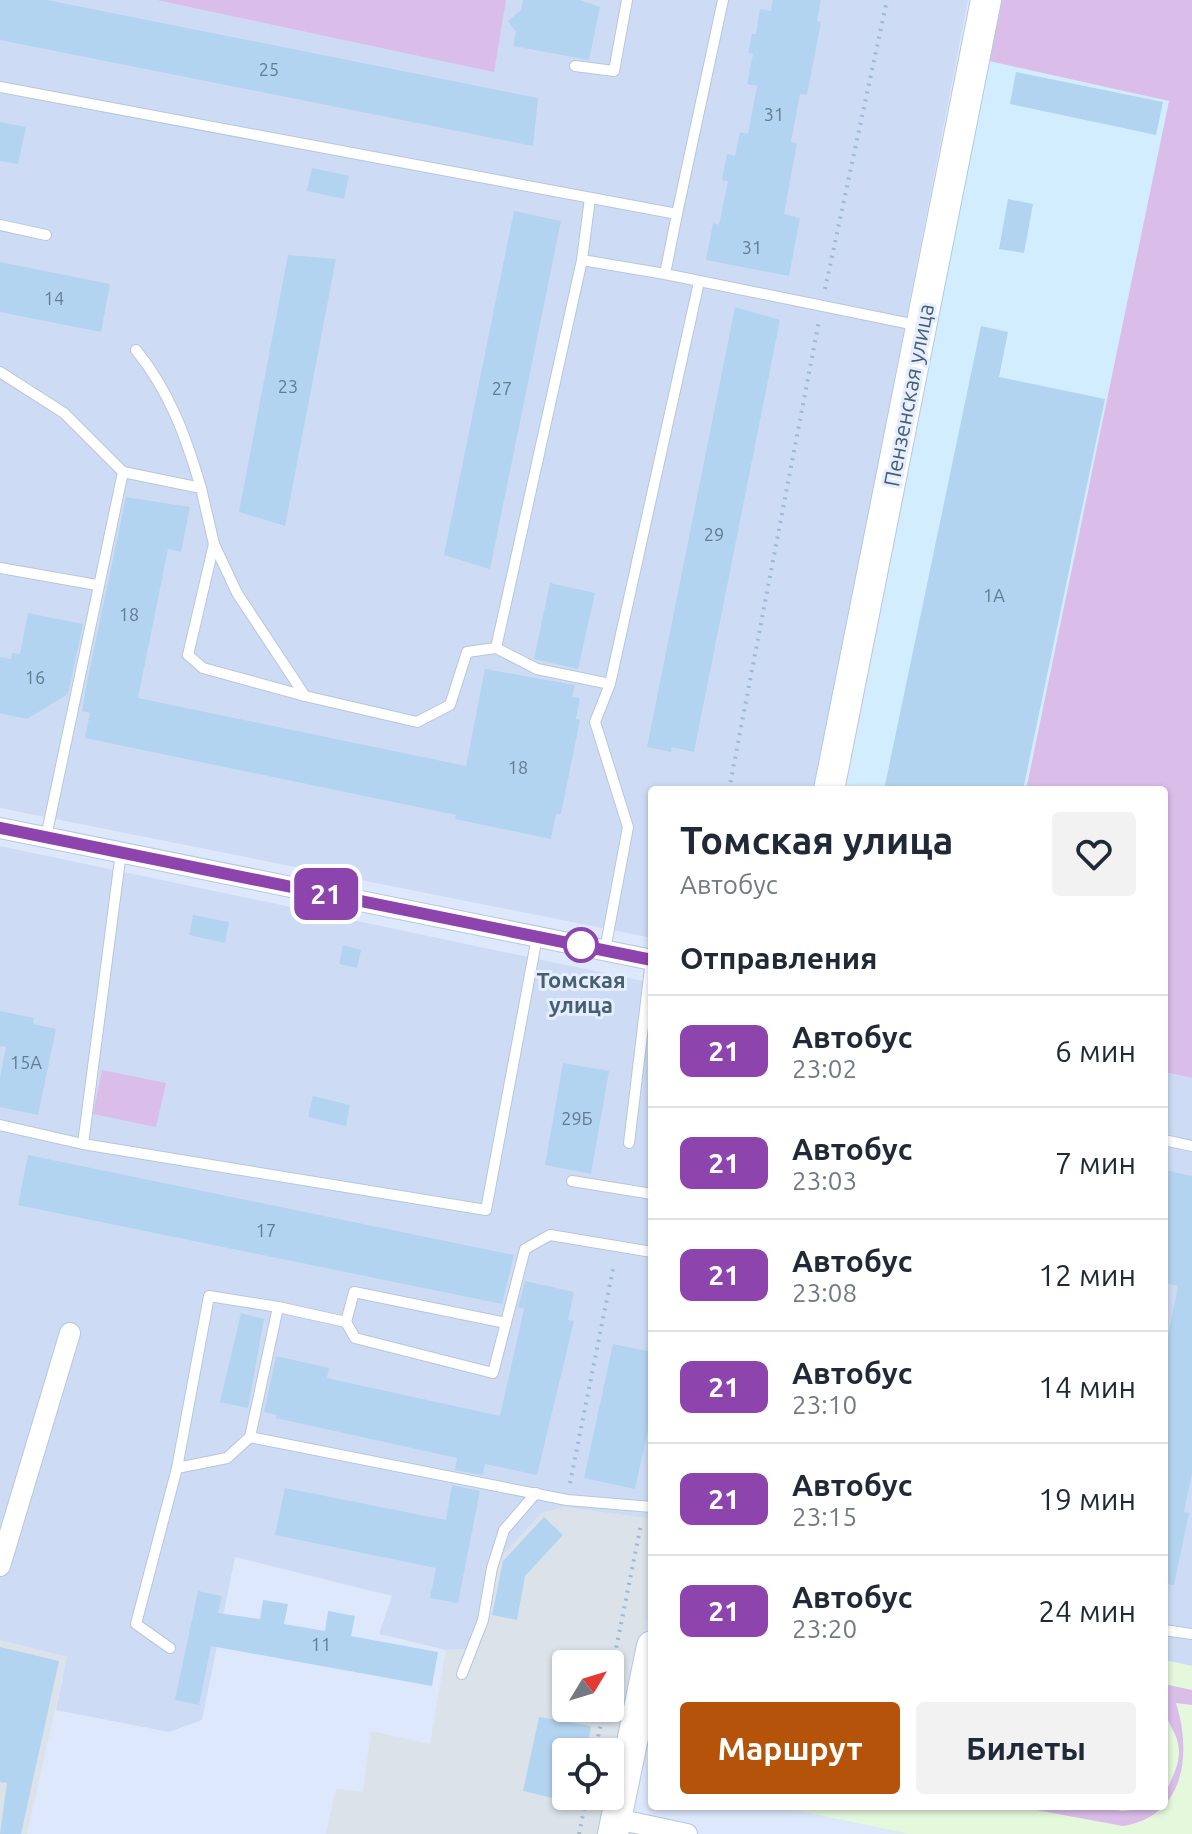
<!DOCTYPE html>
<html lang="ru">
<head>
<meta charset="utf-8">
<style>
	body { margin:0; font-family:Ubuntu,sans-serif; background:#f2f2f3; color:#1f2937; height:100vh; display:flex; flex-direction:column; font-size:30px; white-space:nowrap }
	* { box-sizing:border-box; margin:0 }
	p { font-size:26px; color:#747a83 }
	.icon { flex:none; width:44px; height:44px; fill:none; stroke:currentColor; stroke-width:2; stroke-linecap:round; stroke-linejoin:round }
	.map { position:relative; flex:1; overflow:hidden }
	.sheet { position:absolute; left:648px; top:786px; width:520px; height:1024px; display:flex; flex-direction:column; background:#fff; border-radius:8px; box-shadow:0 2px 6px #0004 }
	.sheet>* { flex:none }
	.badge { padding:0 16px; border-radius:12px; font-size:28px; line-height:52px }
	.needle { width:52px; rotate:52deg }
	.fabs { position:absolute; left:552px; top:1650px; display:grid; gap:16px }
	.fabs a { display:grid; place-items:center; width:72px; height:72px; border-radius:8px; background:#fff; box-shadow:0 2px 6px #0004; font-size:40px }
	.map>.badge { position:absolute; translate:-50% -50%; box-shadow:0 0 0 4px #fff }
	h2 { padding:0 32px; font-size:30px; line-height:72px }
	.round { display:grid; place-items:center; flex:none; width:84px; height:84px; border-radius:8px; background:#f2f2f3 }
	.summary { display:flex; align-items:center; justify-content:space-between; height:136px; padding:0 32px }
	h1 { font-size:38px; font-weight:600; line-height:60px }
	.primary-button { display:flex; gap:16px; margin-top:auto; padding:16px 32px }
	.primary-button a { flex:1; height:92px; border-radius:8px; background:#b45309; color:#fff; font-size:32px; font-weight:600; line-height:92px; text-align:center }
	.primary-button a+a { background:#f2f2f3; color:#1f2937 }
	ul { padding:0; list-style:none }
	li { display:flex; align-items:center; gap:24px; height:112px; padding:0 32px; border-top:2px solid #e0e1e3 }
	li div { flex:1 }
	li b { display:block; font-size:30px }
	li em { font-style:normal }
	li .badge { min-width:88px; font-weight:700; text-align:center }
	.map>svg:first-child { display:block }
</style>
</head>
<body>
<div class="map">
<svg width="1192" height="1834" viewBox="0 0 1192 1834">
	<rect width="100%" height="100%" fill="#dee8fd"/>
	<g fill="#cddcf4">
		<path d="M0,0H968L815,790H652V938L0,808Z"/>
		<path d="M0,846L652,983V1519L563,1507L499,1559L478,1649L446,1650L379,1634L392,1596L235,1557L202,1720L169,1732L56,1710L67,1657L0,1640Z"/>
		<path d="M1164,1072L1192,1078V1666L1164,1660Z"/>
	</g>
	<path fill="#d2edfe" d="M989,61L1169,101L1026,790H847Z"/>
	<g fill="#dbe2ea" fill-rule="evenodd">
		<path d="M563,1507L652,1519V1600L610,1783V1752H566V1796H607L598,1834H326L336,1789L363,1792L371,1731L430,1744L446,1650L478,1648L499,1559L541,1513ZM566,1664H610V1708H566Z"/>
		<path d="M0,1640L67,1657L27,1834H0Z"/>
	</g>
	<path fill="#e4f8dc" d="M1164,1660L1192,1666V1834H910L776,1806H1164Z"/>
	<g fill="#dbbdea">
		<path d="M157,0H506L494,72Z"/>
		<path d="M1002,0H1192V1078L1164,1072V790H1026L1169,101L989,61Z"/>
		<path d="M102,1070L166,1083L156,1127L93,1114Z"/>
		<path d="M1164,1684L1192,1690V1705L1176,1703C1192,1754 1185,1816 1123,1826L1015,1806H1088L1123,1811L1164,1806C1164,1786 1179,1773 1179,1752C1179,1734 1168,1725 1164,1710C1162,1703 1164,1692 1164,1684Z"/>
	</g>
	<g fill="#b3d4f0">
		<path d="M0,0H47L538,98L533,146L0,40Z"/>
		<path d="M523,0H579L600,7L589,60L513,46L516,32L508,21L521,10Z"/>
		<path d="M773,0H821L817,21L821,22L807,95L800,94L791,142L797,143L784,214L800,218L789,276L706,260L713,223L719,225L728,181L722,180L727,154L735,156L740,132L748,134L757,86L747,84L753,54L748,53L752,34H756L760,9L771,11Z"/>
		<path d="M1016,72L1163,102L1156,135L1010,104Z"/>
		<path d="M0,122L26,127L18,164L0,161Z"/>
		<path d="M312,168L349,176L344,199L307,191Z"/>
		<path d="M1008,199L1033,204L1024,253L999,249Z"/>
		<path d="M514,211L561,221L490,569L444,555Z"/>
		<path d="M288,255L336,259L285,526L239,512Z"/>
		<path d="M0,262L110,284L101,332L0,312Z"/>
		<path d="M735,307L780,320L694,752L672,747L671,752L647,747Z"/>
		<path d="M981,326L1008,332L999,377L1105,399L1023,790H884Z"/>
		<path d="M126,497L190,507L181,552L168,549L138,698L466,766L485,669L575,685L572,697L580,698L576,719L580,720L561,814H556L551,839L455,819L456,815L85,738L90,713L82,711L87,682Z"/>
		<path d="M550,583L595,593L578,669L534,659Z"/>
		<path d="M28,613L83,624L68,694L27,719L0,713V657L11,659L12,653L20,654Z"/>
		<path d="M193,915L229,922L225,943L189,935Z"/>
		<path d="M343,945L361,950L357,968L339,964Z"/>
		<path d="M0,1011L34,1018L33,1024L56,1029L38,1115L0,1107V1077L6,1047L0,1046Z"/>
		<path d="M563,1063L609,1071L591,1174L545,1165Z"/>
		<path d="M313,1096L350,1105L346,1126L308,1117Z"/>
		<path d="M28,1155L514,1255L502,1304L18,1205Z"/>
		<path d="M1164,1170L1192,1176V1473L1184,1512L1189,1513L1174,1585L1164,1584V1357L1178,1286L1164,1283Z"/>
		<path d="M525,1281L574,1292L568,1320L574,1321L537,1475L485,1464L483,1475L455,1470L457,1458L276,1418L277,1415L264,1412L276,1356L329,1368L327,1378L500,1416L524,1309L518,1307Z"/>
		<path d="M241,1313L264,1319L248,1408L220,1402Z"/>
		<path d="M613,1344L652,1352V1411L635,1489L584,1478Z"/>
		<path d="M452,1485L480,1491L458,1603L430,1598L436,1568L275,1535L285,1488L446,1520Z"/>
		<path d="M544,1517L563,1535L525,1576L517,1620L492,1615L503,1561Z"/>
		<path d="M198,1591L222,1596L218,1613L260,1619L263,1600L288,1604L284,1624L325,1631L328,1611L355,1616L351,1636L438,1652L432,1686L211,1646L199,1705L175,1700Z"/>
		<path d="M0,1647L59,1661L21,1834H0L7,1783L0,1782Z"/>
		<path d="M539,1717L591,1726L587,1752H566V1801L523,1791Z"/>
	</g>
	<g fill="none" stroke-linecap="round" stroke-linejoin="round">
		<defs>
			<g id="lane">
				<path d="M575,66L614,71L627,0"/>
				<path d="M0,87L677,214L665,274L916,325"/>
				<path d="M677,214L723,0"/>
				<path d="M0,225L46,235"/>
				<path d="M582,260L590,198"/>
				<path d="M136,350C170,392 186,437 201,488"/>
				<path d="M0,372L64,413L123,472"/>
				<path d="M214,544L188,655L203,668L305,696"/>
				<path d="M0,568L97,585"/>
				<path d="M496,648L582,260L665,274"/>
				<path d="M610,684L699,282"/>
				<path d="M46,837L123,472L201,488L214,544L237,593L305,696L417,722L450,705L467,652L496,648L537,669L610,684L595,722L628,827L605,950"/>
				<path d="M0,1125L83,1144L486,1210L537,937"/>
				<path d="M1164,1140L1192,1146"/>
				<path d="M629,1143L651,960"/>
				<path d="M83,1144L121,852"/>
				<path d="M572,1181L652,1194"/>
				<path d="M652,1252L550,1235L525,1249L493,1373L355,1338L346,1322L278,1307L250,1437L567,1500L652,1507"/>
				<path d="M346,1322L354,1292L506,1323"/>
				<path d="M177,1468L227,1458L250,1437"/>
				<path d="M1164,1630L1192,1634"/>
				<path d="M170,1648L136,1624L177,1468L209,1296L278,1307"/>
				<path d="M462,1674L483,1620L492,1568L504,1530L536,1493"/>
			</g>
			<g id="street">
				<path d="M0,828L652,960"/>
				<path d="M0,1566L70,1333"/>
				<path d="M617,1819L687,1834"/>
			</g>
			<g id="secondary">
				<path d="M829,790L986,0"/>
				<path d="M613,1834L652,1646"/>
			</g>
		</defs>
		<use href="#lane" stroke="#b6c7dc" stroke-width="12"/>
		<use href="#street" stroke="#b6c7dc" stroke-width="22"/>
		<use href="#secondary" stroke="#b3c8e1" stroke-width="32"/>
		<g stroke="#99bad7" stroke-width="4" stroke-dasharray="2 6" stroke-linecap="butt">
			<path d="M825,289L887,0"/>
			<path d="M729,790L819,321"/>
			<path d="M570,1483L614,1264"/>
			<path d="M610,1679L641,1524"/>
			<path d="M595,1752L604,1708"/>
			<path d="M579,1834L587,1796"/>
		</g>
		<use href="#lane" stroke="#fff" stroke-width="10"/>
		<use href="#street" stroke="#fff" stroke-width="20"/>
		<use href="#secondary" stroke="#fff" stroke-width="30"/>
	</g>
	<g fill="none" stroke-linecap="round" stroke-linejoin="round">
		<defs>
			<path id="line" d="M0,828L652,960"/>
		</defs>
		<use href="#line" stroke="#fff" stroke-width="18"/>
		<use href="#line" stroke="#8e44ad" stroke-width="12"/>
	</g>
	<circle fill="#fff" stroke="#8e44ad" stroke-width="4" cx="581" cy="945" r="16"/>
	<g text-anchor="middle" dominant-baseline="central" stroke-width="6" stroke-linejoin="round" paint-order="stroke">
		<g font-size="18" fill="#617c92">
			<text x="269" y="69">25</text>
			<text x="774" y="114">31</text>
			<text x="752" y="247">31</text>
			<text x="54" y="298">14</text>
			<text x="288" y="386">23</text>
			<text x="502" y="388">27</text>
			<text x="714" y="534">29</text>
			<text x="994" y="595">1А</text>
			<text x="129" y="614">18</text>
			<text x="35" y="677">16</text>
			<text x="518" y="767">18</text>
			<text x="26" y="1062">15А</text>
			<text x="577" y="1118">29Б</text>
			<text x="266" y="1230">17</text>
			<text x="321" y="1644">11</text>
		</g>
		<g font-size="22" fill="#465f73" stroke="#e5edff">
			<text transform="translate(908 395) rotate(-79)">Пензенская улица</text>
		</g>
		<g font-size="22" font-weight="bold" fill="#465f73" stroke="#e5edff">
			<text x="581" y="979">Томская<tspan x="581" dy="25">улица</tspan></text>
		</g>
	</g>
</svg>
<div class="fabs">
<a><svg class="needle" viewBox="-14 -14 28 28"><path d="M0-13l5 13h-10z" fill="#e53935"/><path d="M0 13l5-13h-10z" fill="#747a83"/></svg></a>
<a><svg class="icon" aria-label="locate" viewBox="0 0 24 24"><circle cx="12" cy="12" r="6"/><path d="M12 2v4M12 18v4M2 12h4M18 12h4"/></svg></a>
</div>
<b class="badge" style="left:326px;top:894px;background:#8e44ad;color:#fff">21</b>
<section class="sheet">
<div class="summary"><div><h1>Томская улица</h1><p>Автобус</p></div><a class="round"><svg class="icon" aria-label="heart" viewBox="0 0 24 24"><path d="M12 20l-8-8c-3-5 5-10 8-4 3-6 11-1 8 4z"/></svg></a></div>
<h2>Отправления</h2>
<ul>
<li><span class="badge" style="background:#8e44ad;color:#fff">21</span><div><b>Автобус</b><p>23:02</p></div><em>6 мин</em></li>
<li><span class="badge" style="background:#8e44ad;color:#fff">21</span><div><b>Автобус</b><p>23:03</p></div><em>7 мин</em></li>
<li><span class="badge" style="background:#8e44ad;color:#fff">21</span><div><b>Автобус</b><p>23:08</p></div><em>12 мин</em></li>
<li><span class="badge" style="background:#8e44ad;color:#fff">21</span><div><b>Автобус</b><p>23:10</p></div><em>14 мин</em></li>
<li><span class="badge" style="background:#8e44ad;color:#fff">21</span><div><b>Автобус</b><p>23:15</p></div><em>19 мин</em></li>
<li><span class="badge" style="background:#8e44ad;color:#fff">21</span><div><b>Автобус</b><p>23:20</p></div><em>24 мин</em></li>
</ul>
<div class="primary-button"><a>Маршрут</a><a>Билеты</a></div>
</section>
</div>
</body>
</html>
